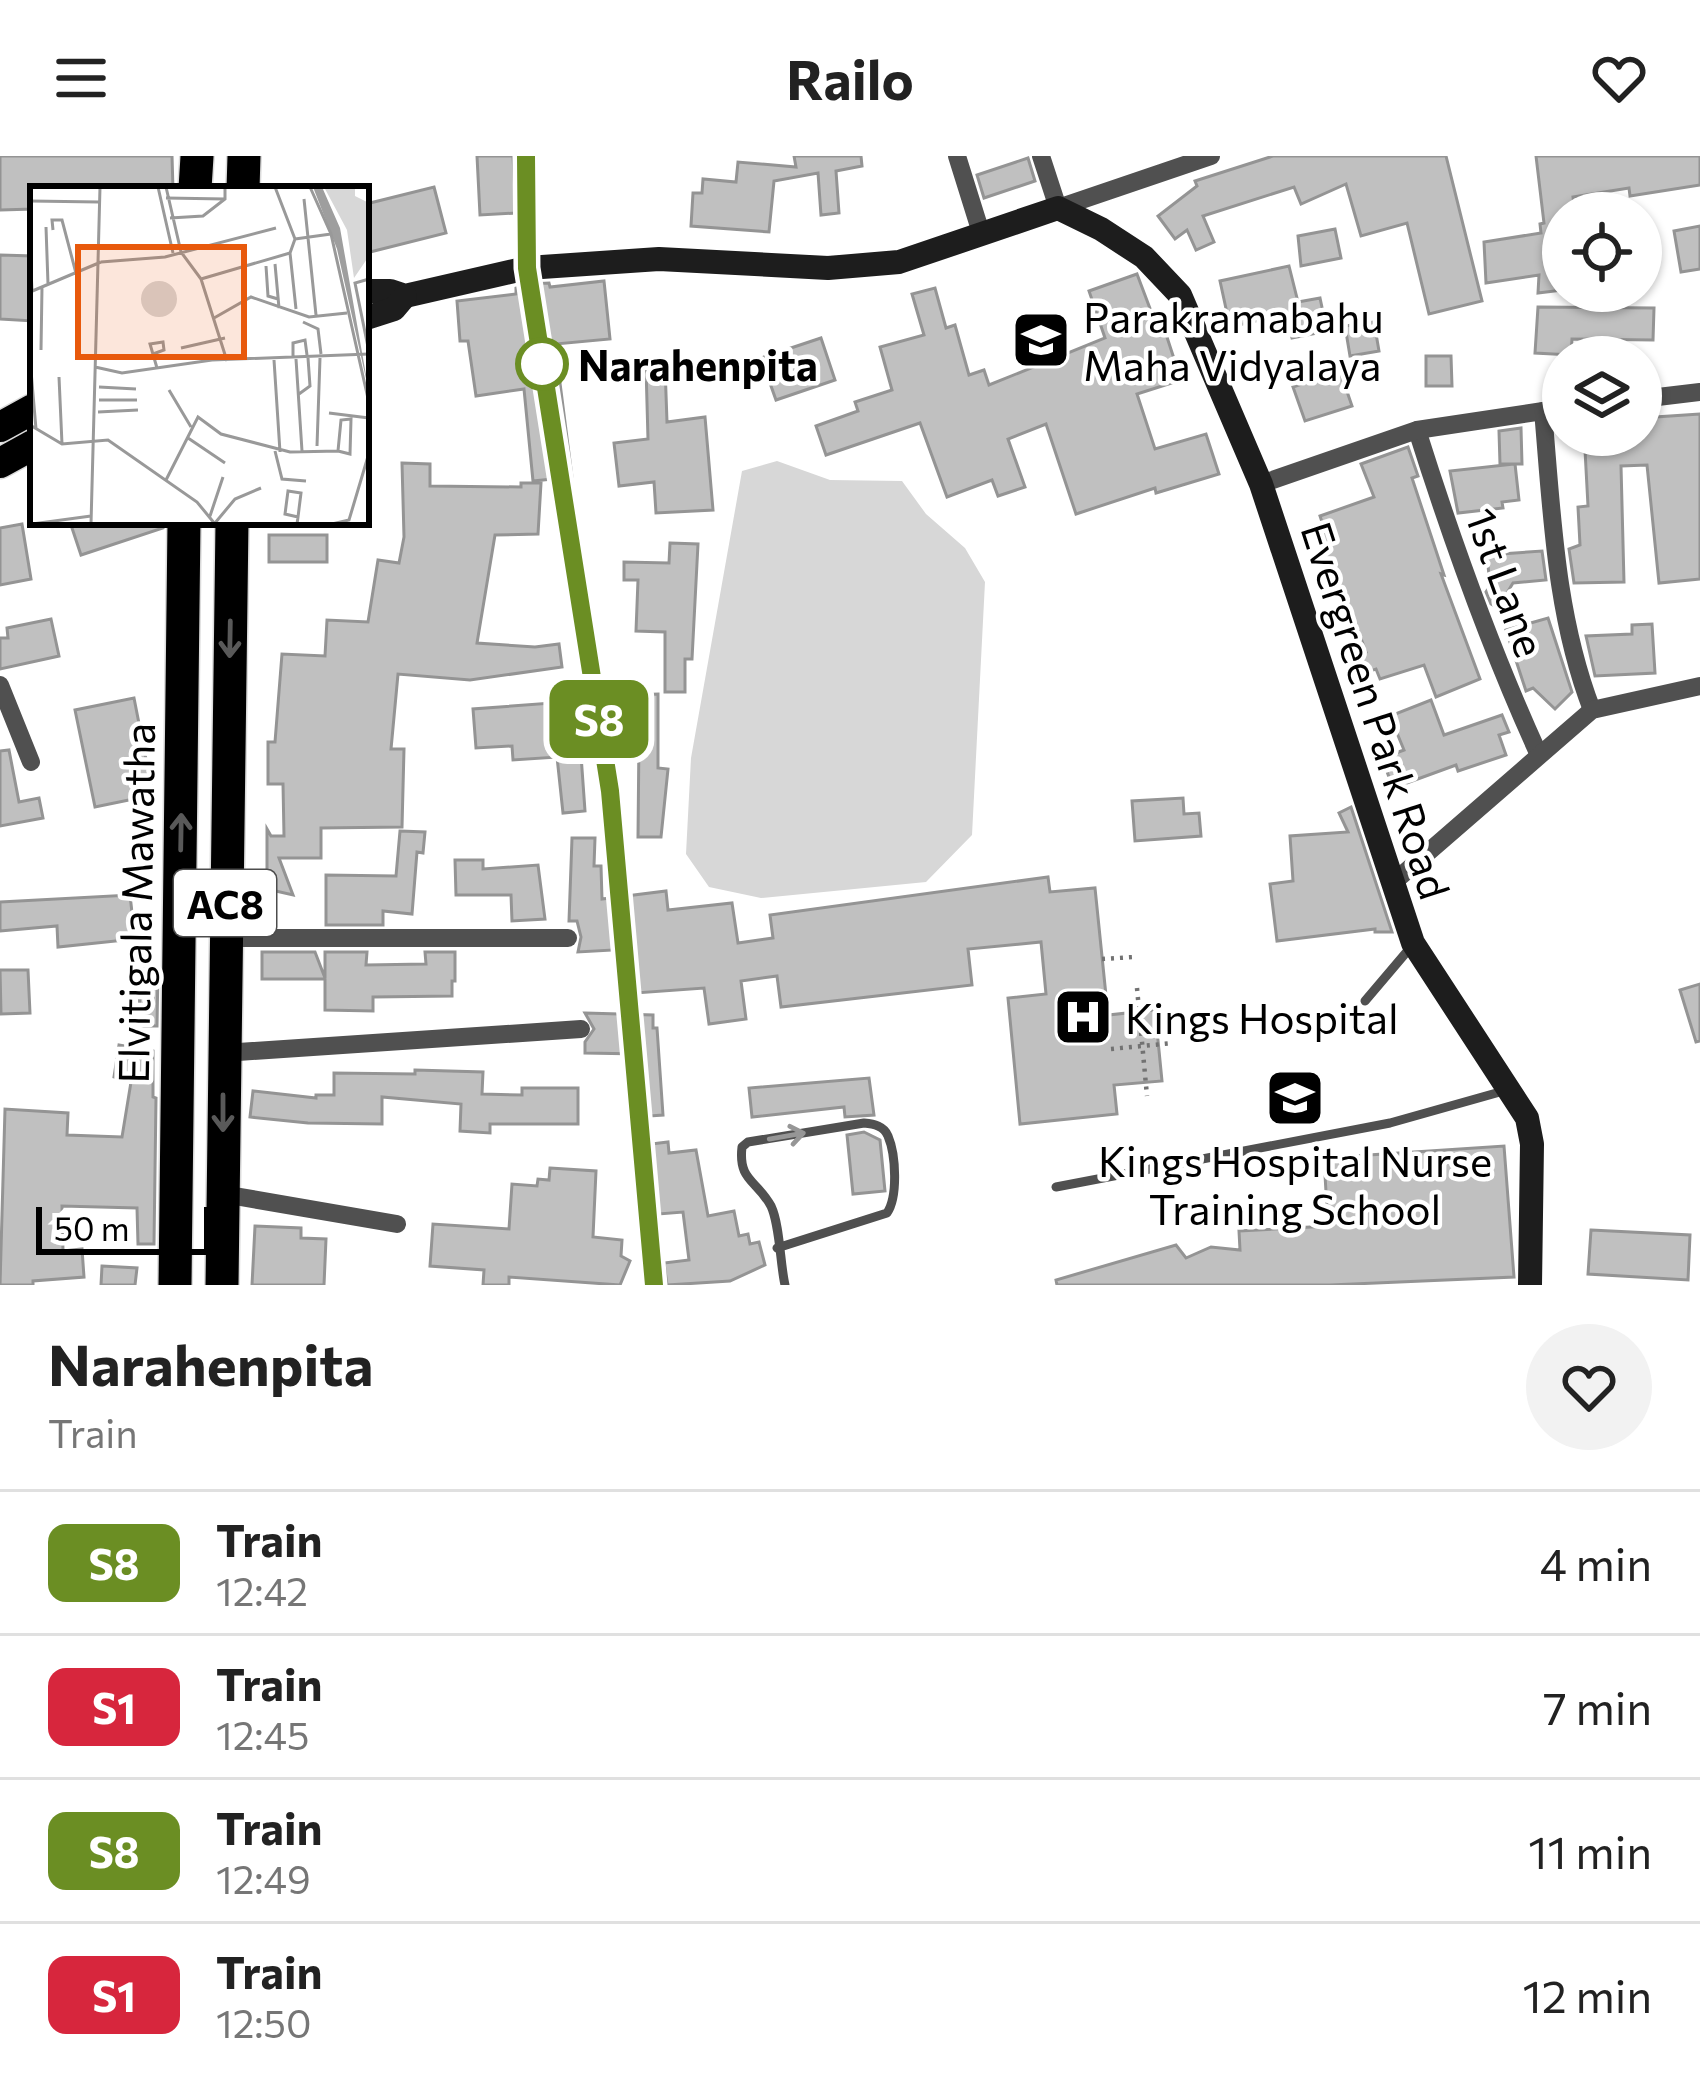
<!DOCTYPE html>
<html lang="en">
<head>
<meta charset="utf-8">
<style>
	body { margin:0; font-family:Commissioner,sans-serif; background:#f2f2f2; color:#222; height:100vh; display:flex; flex-direction:column; font-size:45px; white-space:nowrap }
	* { box-sizing:border-box; margin:0 }
	p { font-size:39px; color:#767676 }
	.icon { flex:none; width:66px; height:66px; fill:none; stroke:currentColor; stroke-width:2; stroke-linecap:round; stroke-linejoin:round }
	.map { position:relative; height:1129px; overflow:hidden }
	.side { display:flex; flex-direction:column; background:#fff; flex:1 }
	.side>* { flex:none }
	.badge { padding:0 24px; border-radius:18px; font-size:42px; line-height:78px }
	.controls { position:absolute; left:1542px; top:36px; display:grid; gap:24px }
	.controls a { display:grid; place-items:center; width:120px; height:120px; border-radius:50%; background:#fff; box-shadow:0 3px 9px #0004; font-size:60px }
	.scale { position:absolute; left:36px; bottom:30px; width:174px; box-sizing:border-box; padding-left:12px; border:6px solid #000; border-top:0; font-size:33px; line-height:42px; white-space:nowrap; color:#000; -webkit-text-stroke:9px #fff; paint-order:stroke }
	.map>.badge { position:absolute; translate:-50% -50%; box-shadow:0 0 0 6px #fff }
	.round { display:grid; place-items:center; flex:none; width:126px; height:126px; border-radius:63px; background:#f2f2f2 }
	.overview { display:flex; align-items:center; justify-content:space-between; height:204px; padding:0 48px }
	h1 { font-size:57px; font-weight:700; line-height:90px }
	ul { padding:0; list-style:none }
	li { display:flex; align-items:center; gap:36px; height:144px; padding:0 48px; border-top:3px solid #e0e0e0 }
	li div { flex:1 }
	li b { display:block; font-size:45px }
	li em { font-style:normal }
	li .badge { min-width:132px; font-weight:700; text-align:center }
	header { display:flex; justify-content:space-between; align-items:center; height:156px; padding:0 48px; background:#fff; font-size:54px; font-weight:700 }
	.map>svg:first-child { display:block }
</style>
</head>
<body>
<header><svg class="icon" aria-label="menu" viewBox="0 0 24 24"><path d="M4 6h16M4 12h16M4 18h16"/></svg>Railo<svg class="icon" aria-label="heart" viewBox="0 0 24 24"><path d="M12 20l-8-8c-3-5 5-10 8-4 3-6 11-1 8 4z"/></svg></header>
<div class="map">
<svg width="1700" height="1129" viewBox="0 0 1700 1129">
	<rect width="100%" height="100%" fill="#fff"/>
	<path fill="#d7d7d7" d="M777,305L830,324L902,325L926,358L965,392L985,426L972,679L926,726L761,742L709,731L686,698L691,602L742,315Z"/>
	<g fill="#c0c0c0" stroke="#949494" stroke-width="3">
		<path d="M0,0H172L173,33H33V53L0,54Z"/>
		<path d="M477,0H513L516,57L480,59Z"/>
		<path d="M794,0H861L862,10L836,15L839,57L821,59L818,17L774,25L769,76L691,70L693,37H702L703,23L736,26L738,6L796,11Z"/>
		<path d="M1273,0H1446L1482,145L1429,158L1407,67L1361,80L1346,28L1301,48L1294,31L1203,60L1214,86L1196,94L1187,74L1175,83L1158,60L1197,30L1195,25Z"/>
		<path d="M1536,0H1700V29L1630,40L1629,32L1573,41L1575,57H1563V134L1538,137L1539,119L1486,127L1484,86L1541,77L1540,68L1544,67Z"/>
		<path d="M1028,2L1035,25L984,42L977,19Z"/>
		<path d="M434,31L446,77L366,97V48Z"/>
		<path d="M1700,70V113L1681,116L1674,75Z"/>
		<path d="M1335,73L1341,102L1301,110L1298,80Z"/>
		<path d="M0,99L33,100V165L0,163Z"/>
		<path d="M1289,110L1298,146L1320,142L1327,175L1292,182L1287,158L1230,171L1220,125Z"/>
		<path d="M1137,118L1157,171L1163,169L1181,224L1137,238L1155,293L1206,278L1219,318L1156,337L1155,332L1076,358L1046,268L1008,283L1025,331L998,340L992,324L947,341L920,267L826,299L816,270L858,255L855,246L892,234L880,191L924,179L912,138L935,132L946,172L955,169L969,219L984,214L989,229L1105,182L1089,135Z"/>
		<path d="M604,125L610,183L555,188L572,321L533,325L524,233L476,240L468,185H460L457,145L516,138V132L529,128L549,127L550,131Z"/>
		<path d="M1538,151L1654,152L1653,184L1572,183L1571,199L1535,197Z"/>
		<path d="M1374,166L1379,195L1350,200L1345,170Z"/>
		<path d="M821,182L835,224L776,244L761,202Z"/>
		<path d="M1426,200H1451L1452,230H1426Z"/>
		<path d="M665,210L667,266L705,261L713,354L656,357L654,326L619,330L614,287L648,283L646,211Z"/>
		<path d="M1340,215L1352,250L1305,265L1293,231Z"/>
		<path d="M1700,258V423L1659,427L1647,309L1621,310L1624,426L1574,427L1569,393L1580,389L1578,351L1588,350L1585,294L1565,279H1641V262Z"/>
		<path d="M1521,272L1522,308H1515L1519,344L1502,346L1503,352L1458,357L1450,315L1514,308H1500L1499,275Z"/>
		<path d="M1408,291L1418,320L1412,322L1444,419L1441,418L1480,523L1436,541L1424,509L1380,523L1376,513L1364,517L1357,499L1366,496L1349,450L1344,451L1313,376L1324,372L1320,360L1374,341L1361,308Z"/>
		<path d="M402,307L430,308V330L521,331V327H541L538,378L495,379L477,487L535,491L559,488L562,511L470,524L398,518L391,593H404L402,671L321,672V702H279L293,739L267,733V673L271,680H284L283,628H268V586H275L282,498L325,500L327,464L368,466L378,404L399,407L404,381Z"/>
		<path d="M70,366H163V372L81,399Z"/>
		<path d="M22,368L31,423L0,429V372Z"/>
		<rect x="269" y="379" width="58" height="27"/>
		<path d="M670,387L698,388L692,503H685V536H665V476L636,475L638,424H624V406L669,407Z"/>
		<path d="M1542,395L1546,424L1513,427L1498,452L1491,448L1486,436L1490,430L1487,399Z"/>
		<path d="M1548,462L1572,536L1555,553L1533,532L1526,535L1506,474Z"/>
		<path d="M51,463L59,500L0,513V482H8L7,472Z"/>
		<path d="M1652,468L1655,517L1595,520L1586,480L1632,478V469Z"/>
		<path d="M658,538V612L668,613L661,681H638L639,580H634L629,539Z"/>
		<path d="M134,542L153,639L95,651L75,554Z"/>
		<path d="M1431,544L1444,579L1502,559L1509,576L1499,579L1506,599L1458,615L1456,609L1393,632L1382,602L1404,594L1390,560Z"/>
		<path d="M565,546L567,571H579L585,655L563,657L557,601L513,604L512,590L476,592L473,553Z"/>
		<path d="M9,594L19,646L39,642L43,662L0,670V595Z"/>
		<path d="M1183,642L1184,658L1199,657L1201,680L1135,685L1132,645Z"/>
		<path d="M1351,651L1392,776H1375V773L1277,785L1270,728L1293,725L1290,680L1348,676L1339,657Z"/>
		<path d="M400,675L425,676L423,697L417,696L412,758L383,755V769H326V719L396,720Z"/>
		<path d="M572,682H595L594,710H601L602,743L666,735L668,754L732,747L738,787L773,782L770,759L1048,721L1050,736L1095,732L1108,859L1155,854L1162,925L1114,929L1117,958L1020,968L1008,842L1046,838L1041,786L968,793L972,829L781,851L777,820L741,825L746,863L709,868L704,832L636,837V811L631,812L630,793L578,796L581,781L577,765H569Z"/>
		<path d="M455,704H483V713L538,709L545,763L512,765L511,739H456Z"/>
		<path d="M130,739L135,783L58,791L57,770L0,775V746Z"/>
		<path d="M262,796H315L325,822V796H367L366,809L426,808L425,796H455V825H452V840L373,841V855L325,854V823H262Z"/>
		<path d="M139,813H158L157,870H140Z"/>
		<path d="M0,814H28L30,857L1,858Z"/>
		<path d="M1700,828V885L1696,886L1680,834Z"/>
		<path d="M585,857L653,859V872H657L663,959L650,960L640,898L585,897V886L594,873Z"/>
		<path d="M119,889L153,895V941L156,942L154,1088H138L137,1052L62,1050L63,1095L82,1093L84,1121L33,1125V1129H0L5,953L68,957L67,979L122,981L131,926L114,921Z"/>
		<path d="M415,914L483,916L482,938L522,939V932H578V968H490V977L460,975L461,948L382,941V968L308,967L250,961L253,935L316,942V939H334V917L415,918Z"/>
		<path d="M869,922L874,959L845,961L844,951L752,961L749,932Z"/>
		<path d="M864,976L880,984L885,1035L853,1038L847,979Z"/>
		<path d="M668,986L669,997L696,994L708,1060L734,1055L739,1080L748,1078L750,1088L759,1086L765,1109L730,1125L667,1129L664,1107L689,1104L683,1056L659,1058L651,988Z"/>
		<path d="M1504,990L1514,1121L1330,1129H1057L1056,1124L1176,1089L1186,1102L1211,1091L1240,1094L1239,1075L1328,1070L1324,1002Z"/>
		<path d="M550,1012L596,1015L593,1081L622,1084L621,1100L630,1105L620,1129L509,1121V1129H483L484,1114L430,1110L433,1068L509,1073L512,1028L537,1030L538,1023L549,1024Z"/>
		<path d="M255,1070L301,1072V1082L326,1083L324,1129H252Z"/>
		<path d="M1591,1074L1690,1079L1688,1124L1588,1118Z"/>
		<path d="M102,1110L137,1112L135,1129H101Z"/>
	</g>
	<g fill="none" stroke-linecap="round" stroke-linejoin="round">
		<defs>
			<g id="primary">
				<path d="M0,271L33,253"/>
				<path d="M0,307L33,289"/>
			</g>
			<g id="highway">
				<path d="M195,33L197,0"/>
				<path d="M243,33L244,0"/>
				<path d="M175,1129L184,366"/>
				<path d="M222,1129L232,366"/>
			</g>
		</defs>
		<use href="#primary" stroke="#dbdbdb" stroke-width="33"/>
		<use href="#highway" stroke="#dbdbdb" stroke-width="36"/>
		<g stroke="#727272" stroke-width="4.5" stroke-dasharray="3 6" stroke-linecap="butt">
			<path d="M1102,803L1134,801"/>
			<path d="M1137,832L1147,940"/>
			<path d="M1111,893L1173,887"/>
		</g>
		<g stroke="#505050" stroke-width="9">
			<path d="M1365,845L1410,792"/>
			<path d="M1056,1031L1390,967L1507,934"/>
			<path d="M777,1092L887,1057C898,1041 896,999 888,980C884,970 874,968 864,967L748,986L742,991C738,1025 757,1024 771,1050C780,1069 780,1107 785,1129"/>
		</g>
		<g stroke="#505050" stroke-width="18">
			<path d="M957,0L982,80"/>
			<path d="M1041,0L1058,52L1211,0"/>
			<path d="M1641,243L1700,236"/>
			<path d="M1543,255C1552,356 1555,458 1592,554"/>
			<path d="M1417,274C1452,385 1491,494 1539,599"/>
			<path d="M1261,328L1417,274L1563,252"/>
			<path d="M0,529L31,606"/>
			<path d="M1395,725L1592,554L1700,530"/>
			<path d="M225,782H568"/>
			<path d="M224,897L581,873"/>
			<path d="M223,1038L397,1068"/>
		</g>
		<g stroke="#1d1d1d" stroke-width="24">
			<path d="M366,135H390L405,140L527,112L659,103L828,112L899,106L1058,52L1101,73L1144,101L1180,139L1261,328L1413,787L1527,962L1532,988L1530,1129"/>
			<path d="M366,162L394,153L405,140"/>
		</g>
		<use href="#primary" stroke="#000" stroke-width="30"/>
		<use href="#highway" stroke="#000" stroke-width="33"/>
		<defs>
			<path id="rail" d="M526,0L527,112L610,635L654,1129"/>
		</defs>
		<use href="#rail" stroke="#000" stroke-width="12"/>
		<use href="#rail" stroke="#fff" stroke-width="8" stroke-dasharray="22" stroke-linecap="butt"/>
	</g>
	<defs><path id="oneway-shaft" d="M-6 0H5M1.5-3L5.5 0L1.5 3" fill="none" stroke-width="1.6" stroke-linecap="round" stroke-linejoin="round" transform="scale(3)"/></defs>
	<g stroke="#595959">
		<use href="#oneway-shaft" transform="translate(230 483) rotate(91)"/>
		<use href="#oneway-shaft" transform="translate(181 676) rotate(-89)"/>
		<use href="#oneway-shaft" transform="translate(223 957) rotate(90)"/>
	</g>
	<use stroke="#969696" href="#oneway-shaft" transform="translate(787 980) rotate(-10)"/>
	<g fill="none" stroke-linecap="round" stroke-linejoin="round">
		<defs>
			<path id="line" d="M526,0L527,112L610,635L654,1129"/>
		</defs>
		<use href="#line" stroke="#fff" stroke-width="27"/>
		<use href="#line" stroke="#6b8e23" stroke-width="18"/>
	</g>
	<defs>
		<symbol id="school-square" viewBox="-11 -11 22 22"><rect x="-9" y="-9" width="18" height="18" rx="4" fill="#000" stroke="#fff"/><path d="M0-5L7-2L0 1L-7-2ZM-4 1L0 2.5L4 1V4Q0 6-4 4Z" fill="#fff"/></symbol>
		<symbol id="hospital-square" viewBox="-11 -11 22 22"><rect x="-9" y="-9" width="18" height="18" rx="4" fill="#000" stroke="#fff"/><path d="M-5-5h3v3.5h4V-5h3V5h-3V1.5h-4V5h-3Z" fill="#fff"/></symbol>
	</defs>
	<g fill-rule="evenodd">
		<use href="#school-square" x="1008" y="151" width="66" height="66"/>
		<use href="#hospital-square" x="1050" y="828" width="66" height="66"/>
		<use href="#school-square" x="1262" y="909" width="66" height="66"/>
	</g>
	<circle fill="#fff" stroke="#6b8e23" stroke-width="6" cx="542" cy="208" r="24"/>
	<g text-anchor="middle" dominant-baseline="central" stroke-width="9" stroke-linejoin="round" paint-order="stroke">
		<rect fill="#fff" stroke="#4c4c4c" stroke-width="3" x="174" y="714" width="102" height="66" rx="9"/>
		<g font-size="39" font-weight="bold" fill="#000">
			<text x="225" y="747">AC8</text>
		</g>
		<g font-size="42" fill="#000" stroke="#fff" text-anchor="start">
			<text x="1083" y="160">Parakramabahu<tspan x="1083" dy="48">Maha Vidyalaya</tspan></text>
			<text x="1125" y="861">Kings Hospital</text>
			<text x="1295" y="1004" text-anchor="middle">Kings Hospital Nurse<tspan x="1295" dy="48">Training School</tspan></text>
		</g>
		<g font-size="42" font-weight="bold" fill="#000" stroke="#fff" text-anchor="start">
			<text x="578" y="208">Narahenpita</text>
		</g>
		<g font-size="42" fill="#000" stroke="#fff">
			<text transform="translate(1507 426) rotate(70)">1st Lane</text>
			<text transform="translate(1377 554) rotate(72)">Evergreen Park Road</text>
			<text transform="translate(135 747) rotate(-89)">Elvitigala Mawatha</text>
		</g>
	</g>
	<g transform="translate(30 30)">
		<rect width="339" height="339" fill="#fff"/>
		<path d="M294,1H325V10L339,17V70L324,92L317,44ZM111 113a18 18 0 1 1 36 0a18 18 0 1 1-36 0Z" fill="#d7d7d7"/>
		<path d="M283,1H292L310,42L339,206L307,63Z" fill="#9e9e9e"/>
		<path fill="none" stroke="#999" stroke-width="3" d="M128,1L143,67M136,1L151,66M280,1L301,48L339,217M136,12L195,13M274,13L286,129M0,15L69,16M140,32L173,30L195,13V1M16,41L18,98M23,44L22,34H32L47,91M265,53L301,48M0,62L2,105M151,66L171,93L197,175M260,67L266,123M71,76L135,71L246,42M245,78L249,122M236,80L238,110L248,113M171,93L260,67L265,53L245,1M339,93L325,97L339,166M0,106L71,76M184,132L221,111L279,131L317,127M273,136L288,143L291,168M151,162L195,152M11,164L12,101M123,168L134,164L133,156L120,158L127,182M263,170V157L275,154L277,169M266,173L272,265M244,174L250,266M65,181L92,187L182,174L339,168M1,185L6,243M29,191L32,258M69,201L106,203M139,204L161,241M269,208L280,200L278,172M69,214H107M68,226L108,224M299,227L339,232M0,239L32,258L78,254L167,316L185,338M158,252L195,277M287,260L290,172M245,265L252,293L276,295M136,294L168,231L191,248L260,266L308,265L311,234L321,233L320,268L308,265M180,330L193,291M185,337L205,313L231,302M2,338L61,330M61,338L70,1M267,338L268,331L271,307L258,305L255,328L268,331M302,338L319,334L339,267"/>
		<path fill="#e8590c" fill-opacity="0.15" stroke="#e8590c" stroke-width="6" d="M48,61H214V171H48Z"/>
		<rect width="339" height="339" fill="none" stroke="#000" stroke-width="6"/>
	</g>
</svg>
<div class="controls">
<a><svg class="icon" aria-label="locate" viewBox="0 0 24 24"><circle cx="12" cy="12" r="6"/><path d="M12 2v4M12 18v4M2 12h4M18 12h4"/></svg></a>
<a><svg class="icon" aria-label="layers" viewBox="0 0 24 24"><path d="M12 4l9 5-9 5-9-5zM3 14l9 5 9-5"/></svg></a>
</div>
<div class="scale">50 m</div>
<b class="badge" style="left:599px;top:563px;background:#6b8e23;color:#fff">S8</b>
</div>
<section class="side">
<div class="overview"><div><h1>Narahenpita</h1><p>Train</p></div><a class="round"><svg class="icon" aria-label="heart" viewBox="0 0 24 24"><path d="M12 20l-8-8c-3-5 5-10 8-4 3-6 11-1 8 4z"/></svg></a></div>
<ul>
<li><span class="badge" style="background:#6b8e23;color:#fff">S8</span><div><b>Train</b><p>12:42</p></div><em>4 min</em></li>
<li><span class="badge" style="background:#d7263d;color:#fff">S1</span><div><b>Train</b><p>12:45</p></div><em>7 min</em></li>
<li><span class="badge" style="background:#6b8e23;color:#fff">S8</span><div><b>Train</b><p>12:49</p></div><em>11 min</em></li>
<li><span class="badge" style="background:#d7263d;color:#fff">S1</span><div><b>Train</b><p>12:50</p></div><em>12 min</em></li>
</ul>
</section>
</body>
</html>
